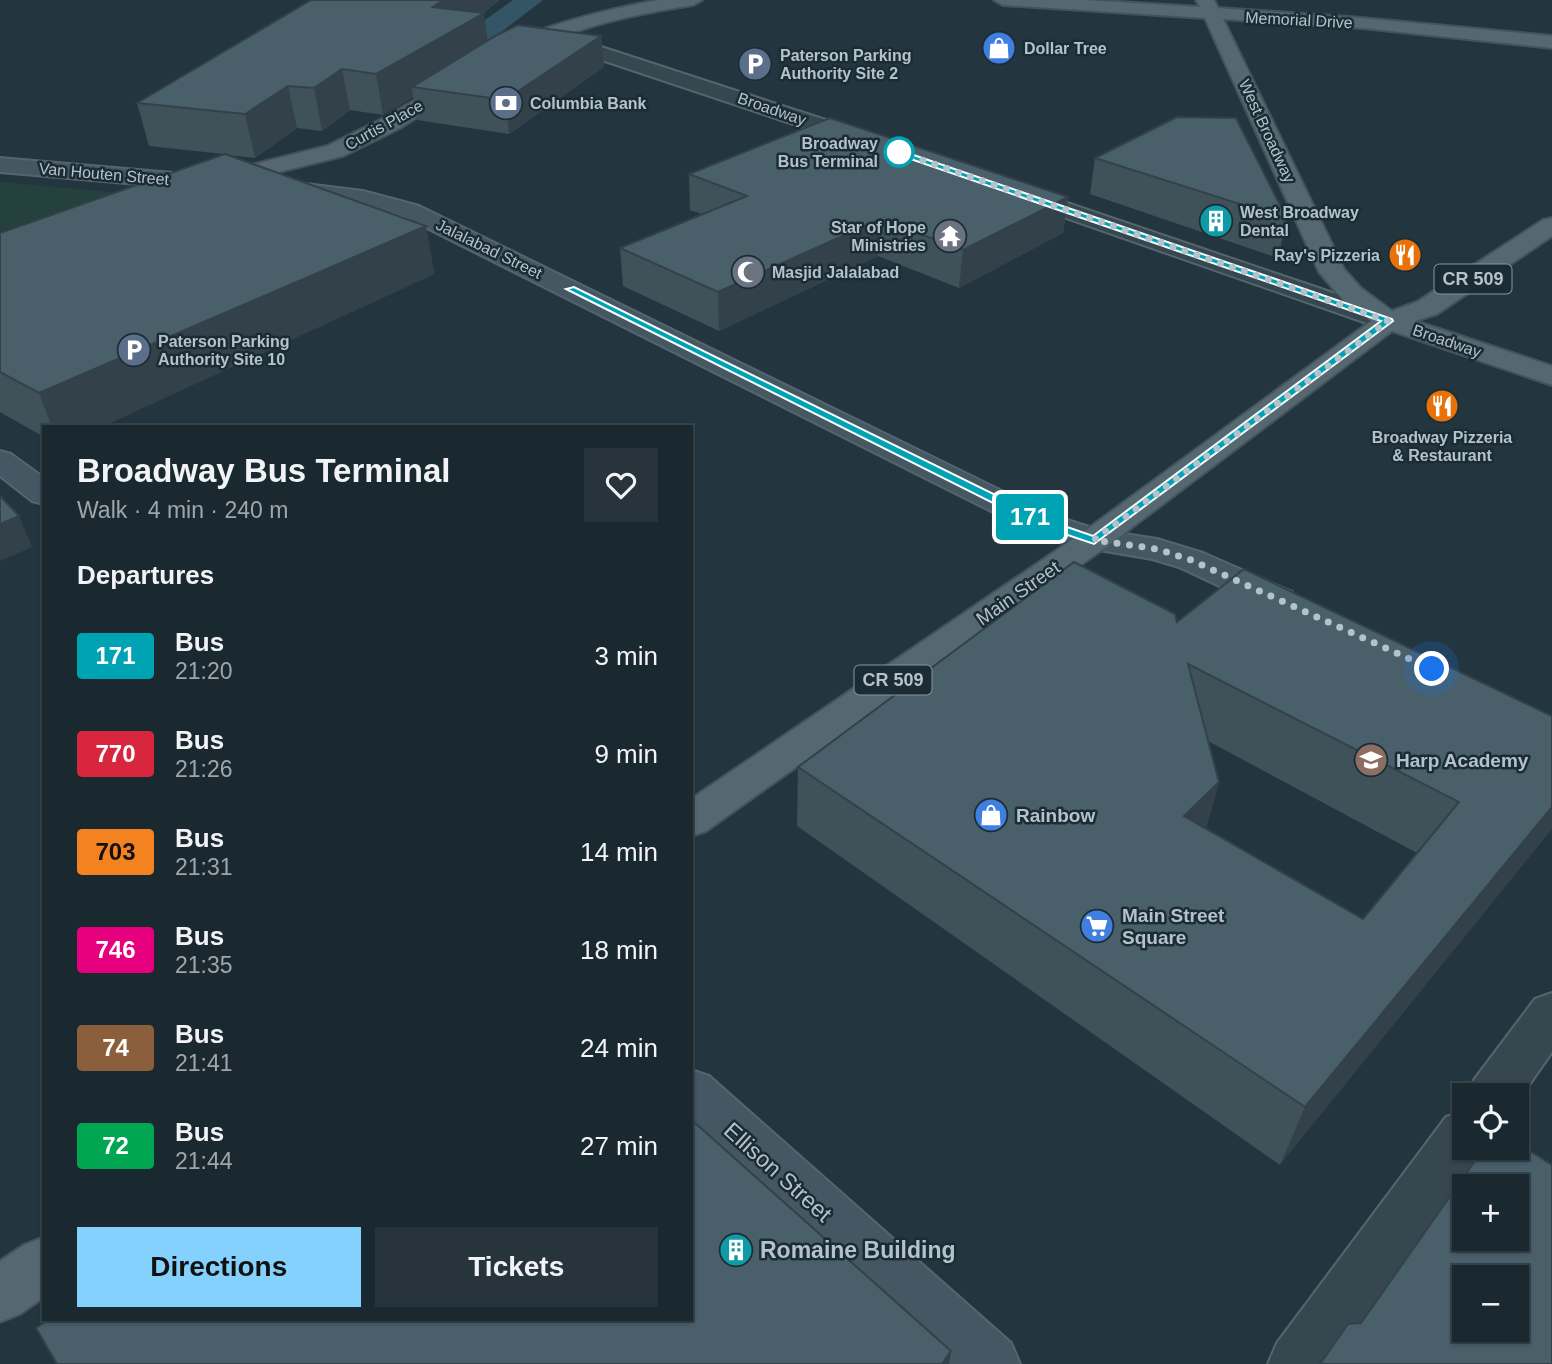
<!DOCTYPE html>
<html lang="en">
<head>
<meta charset="utf-8">
<style>
	body { margin:0; font-family:Arial,sans-serif; background:#27343c; color:#f1f3f6; height:100vh; display:flex; flex-direction:column; font-size:26px; white-space:nowrap }
	* { box-sizing:border-box; margin:0 }
	p { font-size:23px; color:#9fa6ab }
	.icon { flex:none; width:38px; height:38px; fill:none; stroke:currentColor; stroke-width:2; stroke-linecap:round; stroke-linejoin:round }
	.map { position:relative; flex:1; overflow:hidden }
	.sheet { position:absolute; left:42px; top:425px; width:651px; height:896px; display:flex; flex-direction:column; background:#1a2830; border-radius:0px; box-shadow:0 2px 5px #0004,0 0 0 2px #38444c }
	.sheet>* { flex:none }
	.badge { padding:0 14px; border-radius:5px; font-size:24px; line-height:46px }
	.tools { position:absolute; left:1452px; top:1083px; display:grid; gap:14px }
	.tools a { display:grid; place-items:center; width:77px; height:77px; border-radius:0px; background:#1a2830; box-shadow:0 2px 5px #0004,0 0 0 2px #38444c; font-size:35px }
	.you { position:absolute; width:35px; height:35px; margin:-18px; border:5px solid #fff; border-radius:50%; background:#1a73e8; box-shadow:0 0 0 10px #1a73e833 }
	.map>.badge { position:absolute; translate:-50% -50%; box-shadow:0 0 0 4px #fff }
	h2 { padding:0 35px; font-size:26px; line-height:63px }
	.round { display:grid; place-items:center; flex:none; width:74px; height:74px; border-radius:0px; background:#27343c }
	.summary { display:flex; align-items:center; justify-content:space-between; height:119px; padding:0 35px }
	h1 { font-size:33px; font-weight:700; line-height:52px }
	.action { display:flex; gap:14px; margin-top:auto; padding:14px 35px }
	.action a { flex:1; height:80px; border-radius:0px; background:#85d1fe; color:#111; font-size:28px; font-weight:700; line-height:80px; text-align:center }
	.action a+a { background:#27343c; color:#f1f3f6 }
	ul { padding:0; list-style:none }
	li { display:flex; align-items:center; gap:21px; height:98px; padding:0 35px }
	li div { flex:1 }
	li b { display:block; font-size:26px }
	li em { font-style:normal }
	li .badge { min-width:77px; font-weight:700; text-align:center }
	.map>svg:first-child { display:block }
</style>
</head>
<body>
<div class="map">
<svg width="1552" height="1364" viewBox="0 0 1552 1364">
	<rect width="100%" height="100%" fill="#233640"/>
	<path fill="#25413d" d="M0,182L109,192L112,196L0,231Z"/>
	<g fill="none" stroke-linecap="round" stroke-linejoin="round">
		<path fill="#345566" fill-rule="evenodd" d="M513,0H543L432,85L421,88L410,85L406,79L410,73Z"/>
		<defs>
			<g id="street">
				<path d="M552,31L872,135L875,140L872,145H856L545,41L543,37Z"/>
				<path d="M1017,186L1398,315L1402,321L1398,327L1388,329L1378,327L1009,198L1005,193L1009,188Z"/>
				<path d="M1552,993V1052L1517,1102V1096H1467L1474,1080L1535,999Z"/>
				<path d="M1465,1111V1148H1485L1484,1151L1334,1364H1268L1277,1343L1446,1117Z"/>
			</g>
			<g id="secondary">
				<path d="M0,158L207,176L215,178L219,183L215,188L207,190L0,172Z"/>
				<path d="M281,181L363,191L419,206L1051,515L1099,530L1157,539L1203,553L1292,592L1297,600L1292,608L1279,611L1266,608L1179,567L1152,559L1082,547L1027,529L403,216L363,205L273,193L269,188L273,183Z"/>
				<path d="M0,451L11,454L44,478V504L32,501L0,476Z"/>
				<path d="M691,1070L709,1076L1011,1343L1020,1364H946L691,1125Z"/>
			</g>
			<g id="primary">
				<path d="M659,0H702L693,5C649,12 606,20 564,36C548,42 524,58 507,54L504,50C522,28 629,5 659,0Z"/>
				<path d="M994,0H1086L1200,7L1196,0H1214L1218,8L1362,18L1552,36V48L1362,28L1223,19L1344,269L1361,288L1392,311L1417,302L1543,220L1552,218V236L1437,314L1415,321L1552,366V385L1392,331L1106,547L706,831L691,836V799L1082,533L1371,321L1343,300L1319,272L1205,18L1003,5Z"/>
				<path d="M459,75L466,77L469,81L466,85L400,128L343,156L219,187L211,185L207,180L211,175L327,146L384,118Z"/>
				<path d="M44,1237V1297L20,1314L0,1322V1261L24,1245Z"/>
			</g>
		</defs>
		<use href="#street" stroke="#55656e" stroke-width="4"/>
		<use href="#secondary" stroke="#55656e" stroke-width="4"/>
		<use href="#primary" stroke="#43535c" stroke-width="4"/>
		<use href="#street" fill="#374750" fill-rule="evenodd"/>
		<use href="#secondary" fill="#455763" fill-rule="evenodd"/>
		<use href="#primary" fill="#556770" fill-rule="evenodd"/>
	</g>
	<g fill="#3f525a" fill-rule="evenodd">
		<path d="M499,1L483,13L487,41L601,36L604,67L509,134L417,120L413,97L383,115L350,110L322,131L297,128L255,158L229,155L426,226L434,274L101,427H44V437L0,412V233L224,154L149,146L137,103Z"/>
		<path d="M1095,158L1287,219L1278,258L1090,194Z"/>
		<path d="M689,174L1068,197L1063,233L959,288L878,256L719,331L623,286L620,248L702,214L690,210Z"/>
		<path d="M1177,622L1552,716L1280,1165L797,826L798,767ZM1208,741L1417,853L1363,919L1206,828L1219,782Z"/>
	</g>
	<g fill="#33424a">
		<path d="M443,0H499V1L480,15L484,13L489,52L412,87L413,97L383,115L376,74L433,7Z"/>
		<path d="M601,36L604,67L509,134L505,100Z"/>
		<path d="M342,69L350,110L322,131L314,88Z"/>
		<path d="M288,86L297,128L255,158L245,114Z"/>
		<path d="M1068,197L1063,233L959,288L963,250Z"/>
		<path d="M880,219L878,256L719,331L718,292Z"/>
		<path d="M426,226L434,274L101,427H52L39,393Z"/>
		<path d="M19,516L32,547L0,561V524Z"/>
		<path d="M1219,782L1202,841L1184,816Z"/>
		<path d="M1552,807V829L1280,1165L1305,1107Z"/>
		<path d="M951,1351L949,1364H942Z"/>
	</g>
	<g fill="#495f69" stroke="#33424a" stroke-width="2" fill-rule="evenodd">
		<path d="M311,0H443L433,7L484,13L376,74L342,69L314,88L288,86L245,114L137,103Z"/>
		<path d="M518,25L601,36L505,100L412,87L497,35Z"/>
		<path d="M1177,117L1236,118L1287,219L1095,158Z"/>
		<path d="M830,118L1068,197L963,250L880,219L718,292L620,248L747,196L689,174Z"/>
		<path d="M225,154L426,226L39,393L0,372V233Z"/>
		<path d="M0,496L19,516L0,524Z"/>
		<path d="M1074,562L1175,614L1177,622L1244,569L1552,716V807L1305,1107L798,767ZM1188,664L1459,802L1363,919L1184,816L1219,782Z"/>
		<path d="M694,1122L951,1351L942,1364H57L36,1328L48,1320H691V1124Z"/>
		<path d="M1517,1143L1552,1165V1364H1320L1348,1324L1361,1323L1484,1148H1517ZM1465,1186H1517V1239H1465ZM1465,1278H1517V1330H1465Z"/>
	</g>
	<path fill="#00a3b4" stroke="#fff" stroke-width="2" d="M899,150L1392,319L1393,321L1094,544L1035,524L566,289L574,287L1044,519L1093,536L1381,321L896,154Z"/>
	<g fill="none" stroke-linecap="round" stroke-linejoin="round">
		<path stroke="#b3c2cb" stroke-width="7" stroke-dasharray="0 12.6" d="M899,152L1388,321L1094,540L1157,549L1191,560L1432,669"/>
	</g>
	<defs>
		<symbol id="shop-disc" viewBox="-11 -11 22 22"><circle r="9.5" fill="#3f7fe0" stroke="#1c2c35"/><path d="M-5-2.5h2.3a2.7 3.5 0 0 1 5.4 0H5L5.5 6h-11ZM-1.5-2.5h3a1.5 2.3 0 0 0-3 0Z" fill="#fff"/></symbol>
		<symbol id="parking-disc" viewBox="-11 -11 22 22"><circle r="9.5" fill="#5c6f8a" stroke="#1c2c35"/><path d="M-3.5-5.5H1a3.5 3.5 0 0 1 0 7H-1V5.5H-3.5ZM-1-3.4V-.6H.8a1.4 1.4 0 0 0 0-2.8Z" fill="#fff"/></symbol>
		<symbol id="bank-disc" viewBox="-11 -11 22 22"><circle r="9.5" fill="#5c6f8a" stroke="#1c2c35"/><path d="M-6-4H6V4H-6ZM0-2.3a2.3 2.3 0 1 0 0 4.6a2.3 2.3 0 1 0 0-4.6Z" fill="#fff"/></symbol>
		<symbol id="building-disc" viewBox="-11 -11 22 22"><circle r="9.5" fill="#0f9aa8" stroke="#1c2c35"/><path d="M-4-6H4V6H1V3H-1V6H-4ZM-2.5-4.3h1.7v1.8h-1.7ZM.8-4.3h1.7v1.8H.8ZM-2.5-1h1.7V.8h-1.7ZM.8-1h1.7V.8H.8Z" fill="#fff"/></symbol>
		<symbol id="temple-disc" viewBox="-11 -11 22 22"><circle r="9.5" fill="#6b7280" stroke="#1c2c35"/><path d="M0-6L5-2H3V0L6.5 2.5H4V6H1.5V3h-3V6H-4V2.5H-6.5L-3 0V-2H-5Z" fill="#fff"/></symbol>
		<symbol id="restaurant-disc" viewBox="-11 -11 22 22"><circle r="9.5" fill="#e8710a" stroke="#1c2c35"/><path d="M-5-6h1v4h1v-4h1v4h1v-4h1v5L-1.5 .5V6h-2V.5L-5-1ZM5-6V6H3V1.5H1.5Q1.5-4 5-6Z" fill="#fff"/></symbol>
		<symbol id="mosque-disc" viewBox="-11 -11 22 22"><circle r="9.5" fill="#6b7280" stroke="#1c2c35"/><path d="M3.5-4.9A6 6 0 1 0 3.5 4.9A5 5 0 1 1 3.5-4.9Z" fill="#fff"/></symbol>
		<symbol id="university-disc" viewBox="-11 -11 22 22"><circle r="9.5" fill="#8d6e63" stroke="#1c2c35"/><path d="M0-5L7-2L0 1L-7-2ZM-4 1L0 2.5L4 1V4Q0 6-4 4Z" fill="#fff"/></symbol>
		<symbol id="supermarket-disc" viewBox="-11 -11 22 22"><circle r="9.5" fill="#3f7fe0" stroke="#1c2c35"/><path d="M-6-5.5h2.5l.6 2H6L4.5 2H-2.5L-4.4-4H-6ZM-1.5 3.2a1.3 1.3 0 1 0 .1 0ZM3 3.2a1.3 1.3 0 1 0 .1 0Z" fill="#fff"/></symbol>
	</defs>
	<g fill-rule="evenodd">
		<use href="#shop-disc" x="980" y="29" width="38" height="38"/>
		<use href="#parking-disc" x="736" y="45" width="38" height="38"/>
		<use href="#bank-disc" x="487" y="84" width="38" height="38"/>
		<use href="#building-disc" x="1197" y="202" width="38" height="38"/>
		<use href="#temple-disc" x="931" y="217" width="38" height="38"/>
		<use href="#restaurant-disc" x="1386" y="236" width="38" height="38"/>
		<use href="#mosque-disc" x="729" y="253" width="38" height="38"/>
		<use href="#parking-disc" x="115" y="331" width="38" height="38"/>
		<use href="#restaurant-disc" x="1423" y="387" width="38" height="38"/>
		<use href="#university-disc" x="1352" y="741" width="38" height="38"/>
		<use href="#shop-disc" x="972" y="796" width="38" height="38"/>
		<use href="#supermarket-disc" x="1078" y="907" width="38" height="38"/>
		<use href="#building-disc" x="717" y="1231" width="38" height="38"/>
	</g>
	<circle fill="#fff" stroke="#00a3b4" stroke-width="3.5" cx="899" cy="152" r="14"/>
	<g text-anchor="middle" dominant-baseline="central" stroke-width="5" stroke-linejoin="round" paint-order="stroke">
		<g font-size="16" fill="#b3c2cb" stroke="#1c2c35">
			<text transform="translate(1299 20) rotate(3)">Memorial Drive</text>
			<text transform="translate(772 109) rotate(19)">Broadway</text>
			<text transform="translate(384 125) rotate(-29)">Curtis Place</text>
			<text transform="translate(1267 131) rotate(65)">West Broadway</text>
			<text transform="translate(104 174) rotate(5)">Van Houten Street</text>
			<text transform="translate(489 249) rotate(26)">Jalalabad Street</text>
			<text transform="translate(1447 341) rotate(19)">Broadway</text>
		</g>
		<g font-size="16" font-weight="bold" fill="#b3c2cb" stroke="#1c2c35" text-anchor="start">
			<text x="1024" y="48">Dollar Tree</text>
			<text x="780" y="55">Paterson Parking<tspan x="780" dy="18">Authority Site 2</tspan></text>
			<text x="530" y="103">Columbia Bank</text>
			<text x="1240" y="212">West Broadway<tspan x="1240" dy="18">Dental</tspan></text>
			<text x="926" y="227" text-anchor="end">Star of Hope<tspan x="926" dy="18">Ministries</tspan></text>
			<text x="1380" y="255" text-anchor="end">Ray's Pizzeria</text>
			<text x="772" y="272">Masjid Jalalabad</text>
			<text x="158" y="341">Paterson Parking<tspan x="158" dy="18">Authority Site 10</tspan></text>
			<text x="1442" y="437" text-anchor="middle">Broadway Pizzeria<tspan x="1442" dy="18">&amp; Restaurant</tspan></text>
		</g>
		<g font-size="16" font-weight="bold" fill="#b3c2cb" stroke="#1c2c35" text-anchor="end">
			<text x="878" y="143">Broadway<tspan x="878" dy="18">Bus Terminal</tspan></text>
		</g>
		<g fill="#1c2c35" stroke="#86959e" stroke-width="2">
			<rect x="1434.5" y="264.5" width="77" height="29" rx="5"/>
			<rect x="854.5" y="665.5" width="77" height="29" rx="5"/>
		</g>
		<g font-size="18" font-weight="bold" fill="#b3c2cb">
			<text x="1473" y="279">CR 509</text>
			<text x="893" y="680">CR 509</text>
		</g>
		<g font-size="19" fill="#b3c2cb" stroke="#1c2c35">
			<text transform="translate(1018 593) rotate(-35)">Main Street</text>
		</g>
		<g font-size="19" font-weight="bold" fill="#b3c2cb" stroke="#1c2c35" text-anchor="start">
			<text x="1396" y="760">Harp Academy</text>
			<text x="1016" y="815">Rainbow</text>
			<text x="1122" y="915">Main Street<tspan x="1122" dy="22">Square</tspan></text>
		</g>
		<g font-size="23" fill="#b3c2cb" stroke="#1c2c35">
			<text transform="translate(778 1172) rotate(42)">Ellison Street</text>
		</g>
		<g font-size="23" font-weight="bold" fill="#b3c2cb" stroke="#1c2c35" text-anchor="start">
			<text x="760" y="1250">Romaine Building</text>
		</g>
	</g>
</svg>
<div class="tools">
<a><svg class="icon" aria-label="locate" viewBox="0 0 24 24"><circle cx="12" cy="12" r="6"/><path d="M12 2v4M12 18v4M2 12h4M18 12h4"/></svg></a>
<a>+</a>
<a>−</a>
</div>
<div class="you" style="left:1432px;top:669px"></div>
<b class="badge" style="left:1030px;top:517px;background:#00a3b4;color:#fff">171</b>
<section class="sheet">
<div class="summary"><div><h1>Broadway Bus Terminal</h1><p>Walk · 4 min · 240 m</p></div><a class="round"><svg class="icon" aria-label="heart" viewBox="0 0 24 24"><path d="M12 20l-8-8c-3-5 5-10 8-4 3-6 11-1 8 4z"/></svg></a></div>
<h2>Departures</h2>
<ul>
<li><span class="badge" style="background:#00a3b4;color:#fff">171</span><div><b>Bus</b><p>21:20</p></div><em>3 min</em></li>
<li><span class="badge" style="background:#d7263d;color:#fff">770</span><div><b>Bus</b><p>21:26</p></div><em>9 min</em></li>
<li><span class="badge" style="background:#f58220;color:#111">703</span><div><b>Bus</b><p>21:31</p></div><em>14 min</em></li>
<li><span class="badge" style="background:#e6007e;color:#fff">746</span><div><b>Bus</b><p>21:35</p></div><em>18 min</em></li>
<li><span class="badge" style="background:#8b5e3c;color:#fff">74</span><div><b>Bus</b><p>21:41</p></div><em>24 min</em></li>
<li><span class="badge" style="background:#00a651;color:#fff">72</span><div><b>Bus</b><p>21:44</p></div><em>27 min</em></li>
</ul>
<div class="action"><a>Directions</a><a>Tickets</a></div>
</section>
</div>
</body>
</html>
